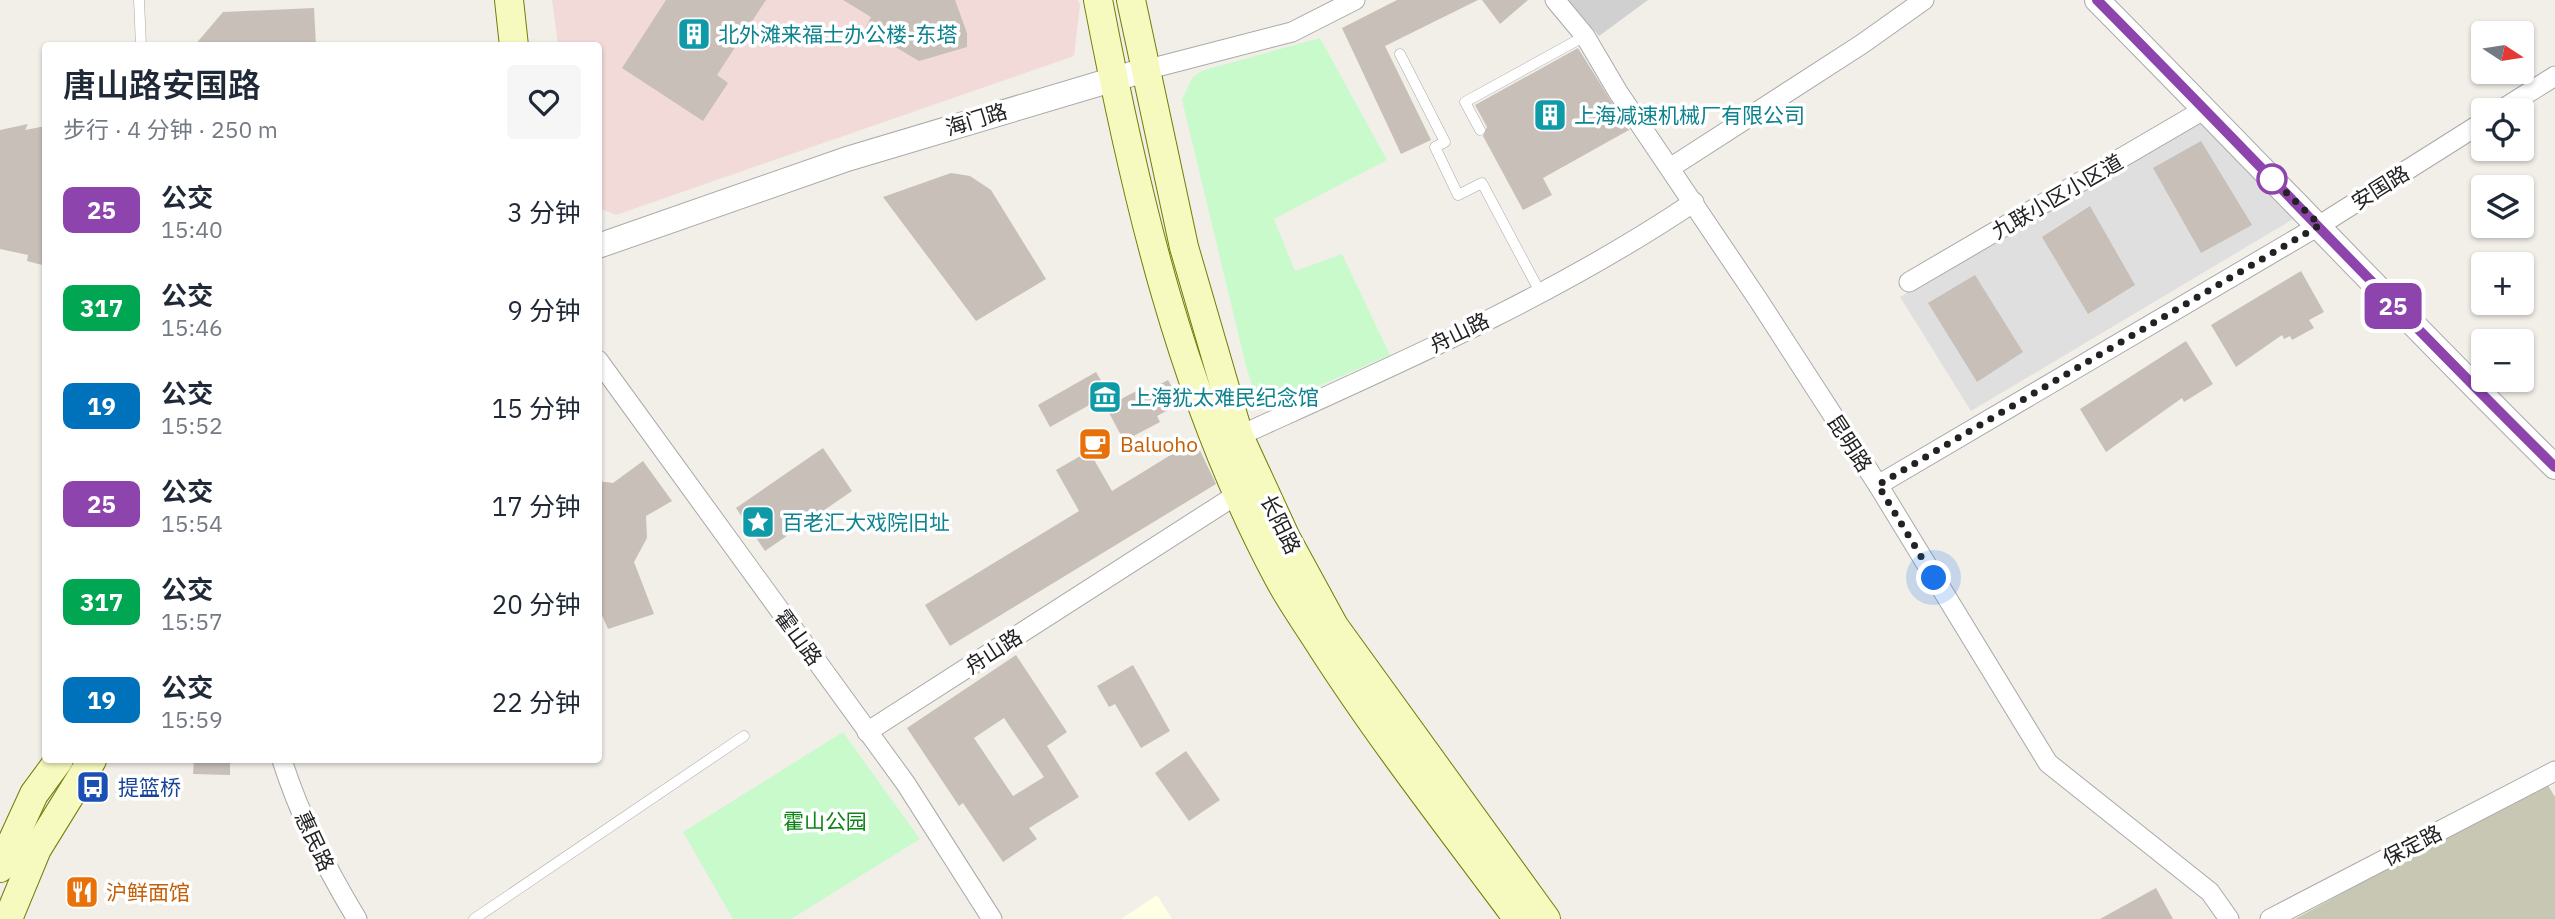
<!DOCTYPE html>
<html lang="zh">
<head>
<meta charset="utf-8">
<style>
	body { margin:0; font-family:"IBM Plex Sans","Noto Sans SC",sans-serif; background:#f6f6f7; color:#1f2937; height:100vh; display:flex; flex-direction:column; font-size:26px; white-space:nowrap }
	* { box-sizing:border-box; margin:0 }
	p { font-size:23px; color:#747a83 }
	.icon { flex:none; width:38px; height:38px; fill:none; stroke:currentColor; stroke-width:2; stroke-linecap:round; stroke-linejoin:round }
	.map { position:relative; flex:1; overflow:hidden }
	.side { position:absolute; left:42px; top:42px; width:560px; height:721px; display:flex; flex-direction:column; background:#fff; border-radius:7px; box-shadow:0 2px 5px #0004 }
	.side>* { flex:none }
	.badge { padding:0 14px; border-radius:10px; font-size:24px; line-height:46px }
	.needle { width:46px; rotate:102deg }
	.fabs { position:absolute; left:2471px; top:21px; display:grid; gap:14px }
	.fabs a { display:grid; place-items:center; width:63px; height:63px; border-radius:7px; background:#fff; box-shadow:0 2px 5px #0004; font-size:35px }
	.you { position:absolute; width:35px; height:35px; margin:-18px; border:5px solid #fff; border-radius:50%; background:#1a73e8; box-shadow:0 0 0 10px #1a73e833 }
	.map>.badge { position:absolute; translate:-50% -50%; box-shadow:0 0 0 4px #fff }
	.round { display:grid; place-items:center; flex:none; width:74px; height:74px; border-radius:7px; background:#f6f6f7 }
	.headline { display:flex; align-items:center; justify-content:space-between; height:119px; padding:0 21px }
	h1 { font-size:33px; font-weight:600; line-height:52px }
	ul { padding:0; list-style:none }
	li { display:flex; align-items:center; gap:21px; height:98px; padding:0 21px }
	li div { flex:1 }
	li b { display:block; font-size:26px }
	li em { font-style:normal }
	li .badge { min-width:77px; font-weight:700; text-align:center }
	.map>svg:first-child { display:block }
</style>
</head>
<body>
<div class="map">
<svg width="2555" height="919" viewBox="0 0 2555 919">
	<rect width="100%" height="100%" fill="#f2efe9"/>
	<path fill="#e0dfdf" d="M2203,119L2300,215L1971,411L1900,297Z"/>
	<path fill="#f2dad9" d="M552,0H1078L1080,5L1074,56L616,215L599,208L598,46L558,45Z"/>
	<path fill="#ffffe5" d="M1157,895L1172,919H1121Z"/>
	<path fill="#d0d0d0" d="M1568,0H1648L1599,36Z"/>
	<path fill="#c7c7b4" d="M2546,782L2555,797V919H2295Z"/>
	<g fill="#c8facc">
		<path d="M1320,38L1387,160L1274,219L1295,271L1342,254L1390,355L1291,398C1258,404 1255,396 1246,366L1182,100L1192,78L1201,71Z"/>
		<path d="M843,732L920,839L791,919H733L683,832Z"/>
	</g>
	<g fill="#c7bfb8" fill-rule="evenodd">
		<path d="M666,0H766L717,75L728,83L703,121L622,68Z"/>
		<path d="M843,0H955L967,33V47L919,61L865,29L871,17Z"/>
		<path d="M1397,0H1478L1385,46L1431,140L1401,154L1342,28Z"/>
		<path d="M1482,0H1528L1500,24Z"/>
		<path d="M314,8L316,46H194L223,12Z"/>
		<path d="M1578,48L1629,130L1543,178L1552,195L1523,210L1483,136L1487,127L1475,105Z"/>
		<path d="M28,124L25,130L46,126V266L27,261L28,255L0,249V130Z"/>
		<path d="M2201,141L2252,225L2201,253L2153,168Z"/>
		<path d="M951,173L970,176L991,190L1046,279L976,321L883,197Z"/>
		<path d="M2090,206L2135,285L2088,314L2042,237Z"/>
		<path d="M2301,271L2324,312L2309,320L2314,328L2292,340L2290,336L2284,339L2282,335L2236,367L2211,325Z"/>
		<path d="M1975,275L2023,352L1977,382L1928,303Z"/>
		<path d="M2186,341L2213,384L2184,402L2182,398L2106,452L2080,409Z"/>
		<path d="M1096,372L1109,394L1050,427L1038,405Z"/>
		<path d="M1168,380L1181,403L1157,416L1160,422L1124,441L1106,407L1142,388L1144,393Z"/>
		<path d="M1195,440L1216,484L950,646L925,605L1079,511L1056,470L1089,451L1112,491Z"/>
		<path d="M823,448L852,491L765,551L736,508Z"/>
		<path d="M643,461L672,501L646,516L647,538L634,562L654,614L608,629L598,606V481L613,483Z"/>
		<path d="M1016,655L1067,732L1047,746L1079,797L1029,828L1037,839L1003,862L963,803L959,806L907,728ZM1004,718L1044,777L1013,796L974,738Z"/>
		<path d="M1133,665L1170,731L1141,748L1115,704L1109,707L1097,686Z"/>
		<path d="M1186,751L1220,800L1189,821L1155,773Z"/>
		<path d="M194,760H230V775L193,774Z"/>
		<path d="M2156,888L2173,919H2100Z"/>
	</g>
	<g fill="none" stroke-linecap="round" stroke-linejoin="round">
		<defs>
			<g id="service">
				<path d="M139,0L141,46"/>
				<path d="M1400,54L1445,142L1435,147L1458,195L1482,183L1540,292"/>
				<path d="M1480,130L1465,102L1585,36"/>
				<path d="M474,919L744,736"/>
			</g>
			<g id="minor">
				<path d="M1555,0L1585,36L1618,92L1757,298L1878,485L2048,763L2210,892L2229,919"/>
				<path d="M1145,70L1292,32L1355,0"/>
				<path d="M2501,110L2555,76"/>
				<path d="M1670,168L1862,44L1924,0"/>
				<path d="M1909,282L2205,109"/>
				<path d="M598,360L906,784L992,919"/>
				<path d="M1228,441C1386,369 1550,299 1694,202"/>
				<path d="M1878,485L2320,225L2483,122"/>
				<path d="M867,732L1247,488"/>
				<path d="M282,760C300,817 326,868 357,919"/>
				<path d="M2270,919L2555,771"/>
			</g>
			<g id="tertiary">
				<path d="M2097,0C2251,155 2400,314 2555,467"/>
				<path d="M598,246L847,159L1145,70"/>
			</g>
			<g id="secondary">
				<path d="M509,0L514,46"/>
				<path d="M1098,0C1136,199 1182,397 1278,577C1291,602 1308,625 1323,649C1383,742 1452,830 1518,919"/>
				<path d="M1131,0L1184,247L1239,436L1286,538L1334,626L1546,919"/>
				<path d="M0,868L34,794L59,760"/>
				<path d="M8,919L37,849L92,760"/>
			</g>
		</defs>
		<use href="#service" stroke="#a9a9a9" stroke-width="11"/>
		<use href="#minor" stroke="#a9a9a9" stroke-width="21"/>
		<use href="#tertiary" stroke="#a9a9a9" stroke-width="26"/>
		<use href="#secondary" stroke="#707d05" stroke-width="30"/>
		<use href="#service" stroke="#fff" stroke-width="10"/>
		<use href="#minor" stroke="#fff" stroke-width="19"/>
		<use href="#tertiary" stroke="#fff" stroke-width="24"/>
		<use href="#secondary" stroke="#f7fabf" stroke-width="28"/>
	</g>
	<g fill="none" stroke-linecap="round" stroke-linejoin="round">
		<defs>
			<path id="line" d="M2097,0C2251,155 2400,314 2555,467"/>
		</defs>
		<use href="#line" stroke="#fff" stroke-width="16"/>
		<use href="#line" stroke="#8e44ad" stroke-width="10"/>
		<path stroke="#222" stroke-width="7" stroke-dasharray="0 12.6" d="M1934,578L1878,485L2320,225L2272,179"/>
	</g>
	<defs>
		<symbol id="building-square" viewBox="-11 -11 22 22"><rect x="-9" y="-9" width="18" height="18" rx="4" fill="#0f9aa8" stroke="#fff"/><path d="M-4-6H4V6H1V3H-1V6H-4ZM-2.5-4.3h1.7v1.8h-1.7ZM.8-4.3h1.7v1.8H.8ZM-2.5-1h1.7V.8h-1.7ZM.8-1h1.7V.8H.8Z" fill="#fff"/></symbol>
		<symbol id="museum-square" viewBox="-11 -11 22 22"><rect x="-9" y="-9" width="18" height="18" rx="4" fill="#0f9aa8" stroke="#fff"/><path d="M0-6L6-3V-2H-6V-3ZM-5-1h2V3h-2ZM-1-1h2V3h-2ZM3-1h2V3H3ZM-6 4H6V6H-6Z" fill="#fff"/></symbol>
		<symbol id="cafe-square" viewBox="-11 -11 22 22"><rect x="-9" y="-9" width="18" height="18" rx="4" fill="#e8710a" stroke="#fff"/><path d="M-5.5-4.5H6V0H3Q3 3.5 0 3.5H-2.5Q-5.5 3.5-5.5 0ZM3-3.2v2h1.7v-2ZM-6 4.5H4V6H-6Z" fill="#fff"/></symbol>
		<symbol id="sight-square" viewBox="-11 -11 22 22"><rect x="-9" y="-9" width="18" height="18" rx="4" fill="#0f9aa8" stroke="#fff"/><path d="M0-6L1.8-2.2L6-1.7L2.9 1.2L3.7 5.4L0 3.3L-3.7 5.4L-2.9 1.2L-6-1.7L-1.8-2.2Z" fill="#fff"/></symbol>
		<symbol id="bus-square" viewBox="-11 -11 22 22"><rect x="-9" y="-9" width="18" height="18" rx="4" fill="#1a4fb4" stroke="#fff"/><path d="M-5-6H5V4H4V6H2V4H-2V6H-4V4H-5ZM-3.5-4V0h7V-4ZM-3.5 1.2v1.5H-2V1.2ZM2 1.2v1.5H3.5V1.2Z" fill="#fff"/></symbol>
		<symbol id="restaurant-square" viewBox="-11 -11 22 22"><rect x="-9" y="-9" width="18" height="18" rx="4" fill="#e8710a" stroke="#fff"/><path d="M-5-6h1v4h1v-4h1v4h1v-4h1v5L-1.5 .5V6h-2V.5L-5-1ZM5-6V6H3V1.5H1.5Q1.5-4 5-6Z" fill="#fff"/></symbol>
	</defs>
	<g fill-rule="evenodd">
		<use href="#building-square" x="675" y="15" width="38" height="38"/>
		<use href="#building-square" x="1531" y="96" width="38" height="38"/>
		<use href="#museum-square" x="1086" y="378" width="38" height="38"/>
		<use href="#cafe-square" x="1076" y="425" width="38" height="38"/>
		<use href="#sight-square" x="739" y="503" width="38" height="38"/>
		<use href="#bus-square" x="74" y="768" width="38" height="38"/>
		<use href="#restaurant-square" x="63" y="873" width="38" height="38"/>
	</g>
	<circle fill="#fff" stroke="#8e44ad" stroke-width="3.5" cx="2272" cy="179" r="14"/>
	<g text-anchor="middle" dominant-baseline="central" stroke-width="7" stroke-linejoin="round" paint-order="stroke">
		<g font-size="21" fill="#0d838f" stroke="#fff" text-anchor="start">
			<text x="718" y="34">北外滩来福士办公楼-东塔</text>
			<text x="1574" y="115">上海减速机械厂有限公司</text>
			<text x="1130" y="397">上海犹太难民纪念馆</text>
			<text x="782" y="522">百老汇大戏院旧址</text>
		</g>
		<g font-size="21" fill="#222" stroke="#fff">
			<text transform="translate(976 119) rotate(-17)">海门路</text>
			<text transform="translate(2380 187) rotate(-32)">安国路</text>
			<text transform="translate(2057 196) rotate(-30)">九联小区小区道</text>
			<text transform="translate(1459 332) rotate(-26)">舟山路</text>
			<text transform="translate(1850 443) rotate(57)">昆明路</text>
			<text transform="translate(1281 524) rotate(64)">长阳路</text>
			<text transform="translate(799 637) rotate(54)">霍山路</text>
			<text transform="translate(993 651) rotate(-33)">舟山路</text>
			<text transform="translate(315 841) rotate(65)">惠民路</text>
			<text transform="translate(2412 845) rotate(-27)">保定路</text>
		</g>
		<g font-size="21" fill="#c56008" stroke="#fff" text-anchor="start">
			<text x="1120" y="444">Baluoho</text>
			<text x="106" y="892">沪鲜面馆</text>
		</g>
		<g font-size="21" fill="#164399" stroke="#fff" text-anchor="start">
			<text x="118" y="787">提篮桥</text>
		</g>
		<g font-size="21" fill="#0c8416" stroke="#fff">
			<text x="825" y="821">霍山公园</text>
		</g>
	</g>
</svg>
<div class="fabs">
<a><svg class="needle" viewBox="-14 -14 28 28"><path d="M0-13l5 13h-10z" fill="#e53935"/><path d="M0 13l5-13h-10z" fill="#747a83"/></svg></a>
<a><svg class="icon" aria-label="locate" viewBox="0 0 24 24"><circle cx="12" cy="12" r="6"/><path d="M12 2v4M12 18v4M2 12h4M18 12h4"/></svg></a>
<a><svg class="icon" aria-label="layers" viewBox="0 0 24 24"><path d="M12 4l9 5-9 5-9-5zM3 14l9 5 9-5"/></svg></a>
<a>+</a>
<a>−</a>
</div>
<div class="you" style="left:1934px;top:578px"></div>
<b class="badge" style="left:2393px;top:306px;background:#8e44ad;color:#fff">25</b>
<section class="side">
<div class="headline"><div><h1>唐山路安国路</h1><p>步行 · 4 分钟 · 250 m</p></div><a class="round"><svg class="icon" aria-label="heart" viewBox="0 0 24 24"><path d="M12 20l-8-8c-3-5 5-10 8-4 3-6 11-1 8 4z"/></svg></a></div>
<ul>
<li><span class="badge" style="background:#8e44ad;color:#fff">25</span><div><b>公交</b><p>15:40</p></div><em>3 分钟</em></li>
<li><span class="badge" style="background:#00a651;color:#fff">317</span><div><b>公交</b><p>15:46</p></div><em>9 分钟</em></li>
<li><span class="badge" style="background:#0072bc;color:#fff">19</span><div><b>公交</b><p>15:52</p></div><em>15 分钟</em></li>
<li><span class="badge" style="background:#8e44ad;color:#fff">25</span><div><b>公交</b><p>15:54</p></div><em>17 分钟</em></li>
<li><span class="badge" style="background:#00a651;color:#fff">317</span><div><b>公交</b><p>15:57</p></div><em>20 分钟</em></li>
<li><span class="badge" style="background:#0072bc;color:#fff">19</span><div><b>公交</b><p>15:59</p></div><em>22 分钟</em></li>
</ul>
</section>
</div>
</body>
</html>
